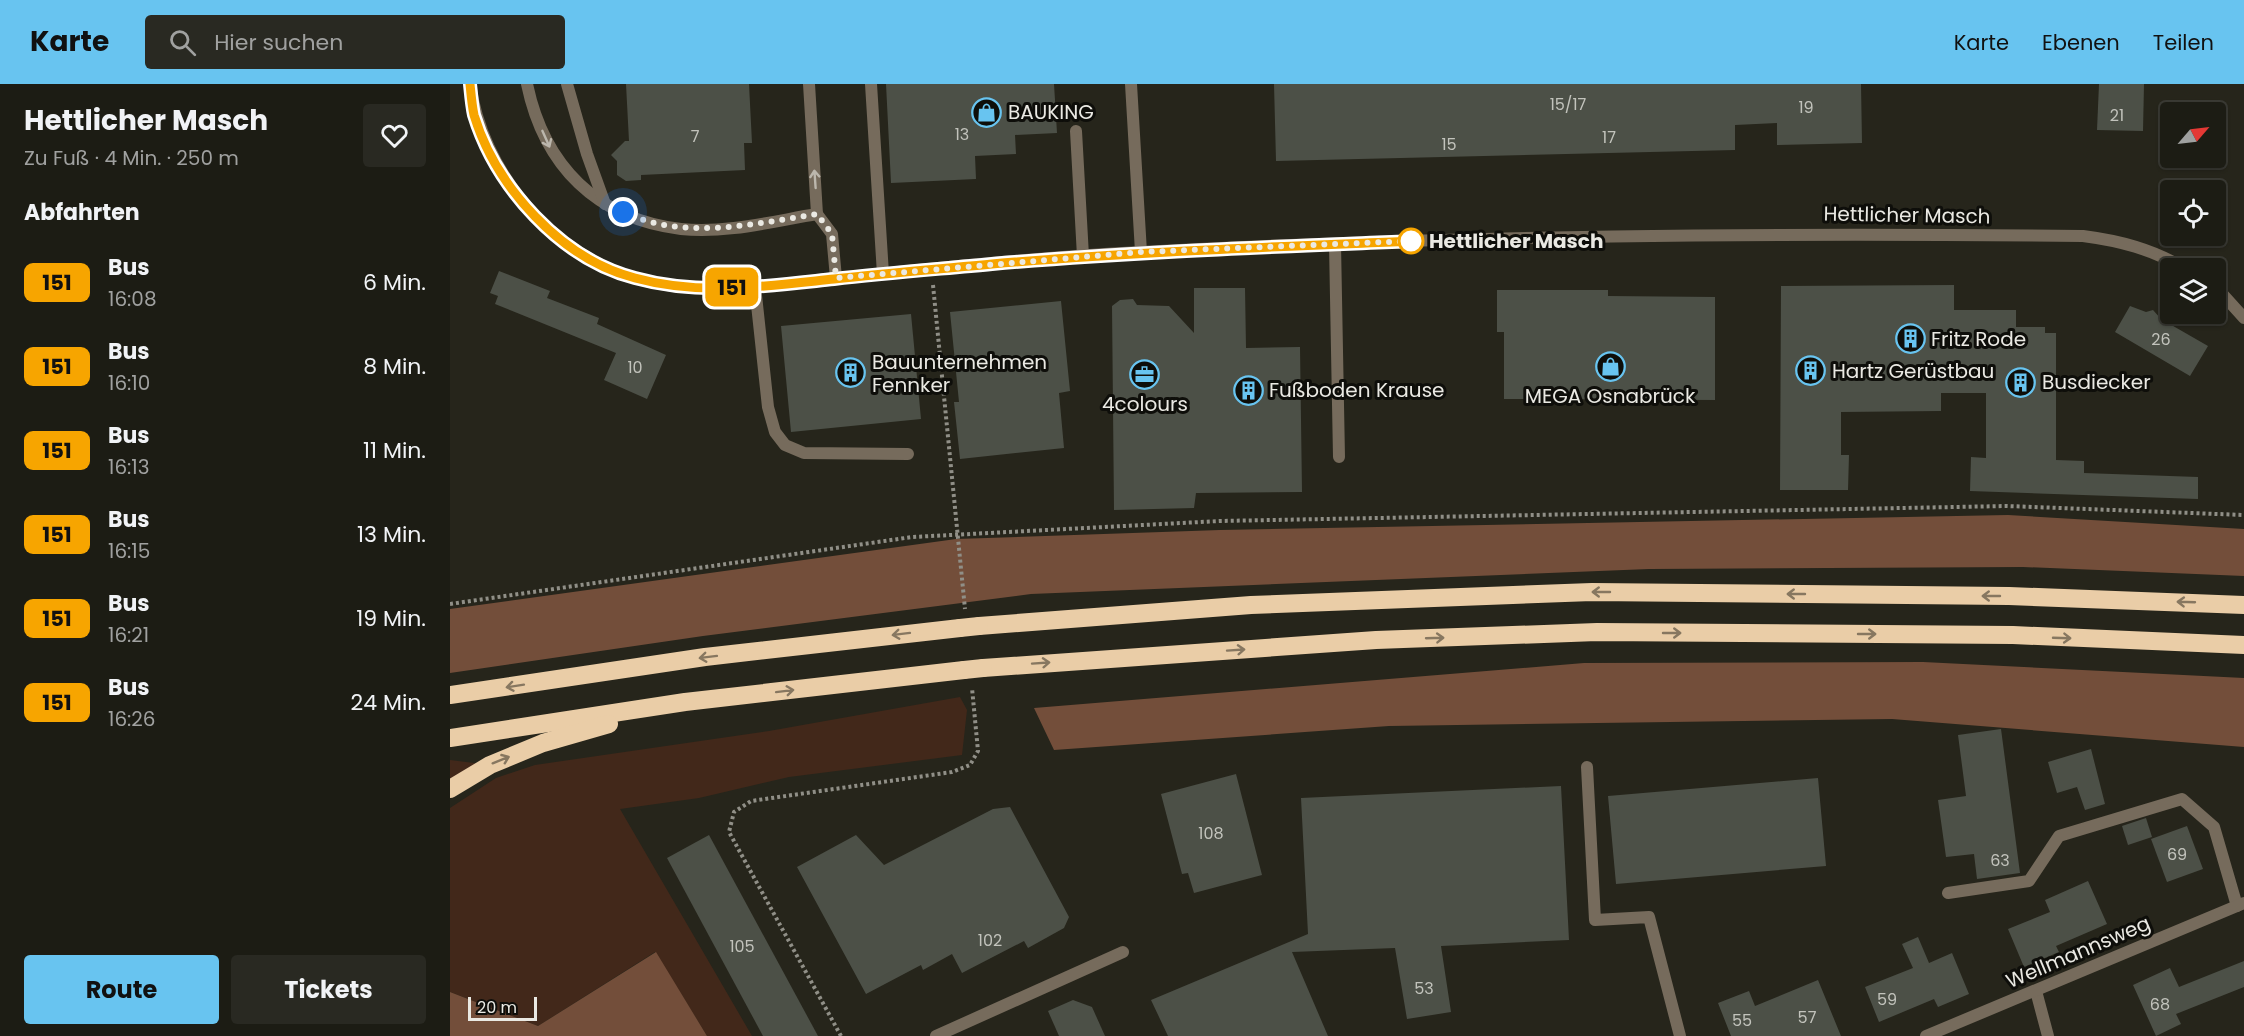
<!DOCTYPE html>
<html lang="de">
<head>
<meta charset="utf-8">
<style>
	body { margin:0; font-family:Poppins,sans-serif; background:#292922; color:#f1f3f6; height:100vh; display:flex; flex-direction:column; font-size:22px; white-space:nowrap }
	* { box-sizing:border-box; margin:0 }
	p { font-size:20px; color:#a0a1a0 }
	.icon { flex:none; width:33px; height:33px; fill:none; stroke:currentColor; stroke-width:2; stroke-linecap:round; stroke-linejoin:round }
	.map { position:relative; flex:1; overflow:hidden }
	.sheet { display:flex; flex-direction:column; background:#1c1c14; width:450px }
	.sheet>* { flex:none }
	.badge { padding:0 12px; border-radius:9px; font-size:21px; line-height:39px }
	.needle { width:39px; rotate:62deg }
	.controls { position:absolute; left:1710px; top:18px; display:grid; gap:12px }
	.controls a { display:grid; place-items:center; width:66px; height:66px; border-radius:6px; background:#1c1c14; box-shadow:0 2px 4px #0004,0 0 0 2px #3a3a34; font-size:30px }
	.scale { position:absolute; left:18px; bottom:15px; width:69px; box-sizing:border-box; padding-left:6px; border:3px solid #eae9e3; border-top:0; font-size:16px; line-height:21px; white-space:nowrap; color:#eae9e3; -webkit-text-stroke:4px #0e0e0a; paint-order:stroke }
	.you { position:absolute; width:30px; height:30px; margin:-15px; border:4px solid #fff; border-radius:50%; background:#1a73e8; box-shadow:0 0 0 9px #1a73e833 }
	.map>.badge { position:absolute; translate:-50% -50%; box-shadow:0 0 0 3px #fff }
	h2 { padding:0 24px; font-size:22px; line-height:54px }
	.round { display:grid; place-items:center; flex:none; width:63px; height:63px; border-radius:6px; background:#292922 }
	.head { display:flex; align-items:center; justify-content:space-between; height:102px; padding:0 24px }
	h1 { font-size:28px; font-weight:700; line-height:45px }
	.button { display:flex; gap:12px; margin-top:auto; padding:12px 24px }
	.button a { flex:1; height:69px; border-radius:6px; background:#68c4f0; color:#111; font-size:24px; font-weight:700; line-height:69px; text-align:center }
	.button a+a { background:#292922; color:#f1f3f6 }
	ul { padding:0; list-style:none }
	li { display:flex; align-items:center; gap:18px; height:84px; padding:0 24px }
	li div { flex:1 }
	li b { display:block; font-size:22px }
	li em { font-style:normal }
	li .badge { min-width:66px; font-weight:700; text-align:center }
	header { display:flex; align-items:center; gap:36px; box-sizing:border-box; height:84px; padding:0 30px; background:#68c4f0; color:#111 }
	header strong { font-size:28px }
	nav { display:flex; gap:33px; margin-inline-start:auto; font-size:21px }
	.search { width:420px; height:54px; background:#292922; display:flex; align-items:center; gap:15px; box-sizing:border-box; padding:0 21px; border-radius:6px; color:#a0a1a0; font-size:22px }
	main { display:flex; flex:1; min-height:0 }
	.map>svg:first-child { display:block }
</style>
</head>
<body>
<header>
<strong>Karte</strong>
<div class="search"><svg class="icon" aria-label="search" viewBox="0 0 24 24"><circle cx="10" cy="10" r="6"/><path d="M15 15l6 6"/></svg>Hier suchen</div>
<nav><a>Karte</a><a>Ebenen</a><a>Teilen</a></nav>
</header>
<main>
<section class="sheet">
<div class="head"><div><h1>Hettlicher Masch</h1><p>Zu Fuß · 4 Min. · 250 m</p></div><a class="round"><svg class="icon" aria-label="heart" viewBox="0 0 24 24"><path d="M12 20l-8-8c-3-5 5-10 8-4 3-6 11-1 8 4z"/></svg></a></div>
<h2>Abfahrten</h2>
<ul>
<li><span class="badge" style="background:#f7a500;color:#111">151</span><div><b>Bus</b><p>16:08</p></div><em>6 Min.</em></li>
<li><span class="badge" style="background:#f7a500;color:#111">151</span><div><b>Bus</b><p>16:10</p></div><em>8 Min.</em></li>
<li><span class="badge" style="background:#f7a500;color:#111">151</span><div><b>Bus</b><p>16:13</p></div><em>11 Min.</em></li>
<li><span class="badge" style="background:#f7a500;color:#111">151</span><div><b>Bus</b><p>16:15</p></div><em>13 Min.</em></li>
<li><span class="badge" style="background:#f7a500;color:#111">151</span><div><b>Bus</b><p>16:21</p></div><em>19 Min.</em></li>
<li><span class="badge" style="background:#f7a500;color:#111">151</span><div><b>Bus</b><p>16:26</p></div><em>24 Min.</em></li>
</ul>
<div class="button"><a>Route</a><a>Tickets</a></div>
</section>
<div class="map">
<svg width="1794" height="952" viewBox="0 0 1794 952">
	<rect width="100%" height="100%" fill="#26251b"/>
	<g fill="#42281a">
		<path d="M510,613L517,626L512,671L339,693L249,714L170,725L302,952H257L205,868L88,942L0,908V724L46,694L85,681L319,647Z"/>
		<path d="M0,676L40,681L0,705Z"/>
	</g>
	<g fill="#734e3a">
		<path d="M1558,431L1794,445V492L1573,483L1199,485L581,510L253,552L0,589V525L506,455L770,446Z"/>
		<path d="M1473,578L1794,594V663L1442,635L939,642L604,666L584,624L1134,579Z"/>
		<path d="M206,868L257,952H0V908L88,942Z"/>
	</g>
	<g fill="#4c5047">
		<path d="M176,0H299L302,59H294L295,86L191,91V96L176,97L167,91V77L161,71L175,57H179Z"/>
		<path d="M436,0H604L607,49L565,51L566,70L525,72L526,95L441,99Z"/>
		<path d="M824,0H1411L1412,59L1327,61V39L1285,41V66L826,77Z"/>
		<path d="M1649,0H1694L1693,47L1647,46Z"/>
		<path d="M49,187L100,207L97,214L149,234L147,240L216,271L197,315L154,296L166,269L45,220L48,212L40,209Z"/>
		<path d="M1504,201V226H1566V243H1595V249H1606V376L1634,377V389L1748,393V415L1520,407L1521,373L1536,374V309H1491V327L1391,328V371H1399L1398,406H1330L1331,202Z"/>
		<path d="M744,204H795L796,264L850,263L852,408L746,409L744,424L664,426L662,222L670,216L683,215L687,221L719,222L744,249Z"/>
		<path d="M1047,206H1158V212L1265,213V316L1054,315V248H1047Z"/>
		<path d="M611,217L620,307L609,309L614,364L510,375L504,318H509L500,228Z"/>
		<path d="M1680,222L1696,228L1703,226L1711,235L1758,262L1740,292L1665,248Z"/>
		<path d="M461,230L471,335L341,348L331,242Z"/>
		<path d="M1551,645L1570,789L1527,795L1524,770L1496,773L1488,716L1516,712L1508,651Z"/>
		<path d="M1641,665L1655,720L1635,726L1627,703L1607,709L1598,678Z"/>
		<path d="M786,690L812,791L744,809L738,789L732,790L711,710Z"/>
		<path d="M1368,694L1376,782L1166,800L1158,712Z"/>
		<path d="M1111,702L1119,856L991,862L1001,928L957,935L945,864L842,868L878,952H718L701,916L858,850L851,714Z"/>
		<path d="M560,723L619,833L614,844L578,864L574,857L512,889L502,870L473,886L471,881L416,910L347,783L406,751L434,781L543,725Z"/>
		<path d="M1696,734L1702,753L1678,761L1672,742Z"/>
		<path d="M1737,742L1753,785L1717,798L1701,755Z"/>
		<path d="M259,751L368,952H313L217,774Z"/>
		<path d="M1638,797L1657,840L1606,862L1609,868L1574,883L1558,845L1600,828L1595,816Z"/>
		<path d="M1468,853L1479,879L1502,869L1519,910L1488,923L1484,915L1429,938L1415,903L1463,884L1452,860Z"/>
		<path d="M1794,877V903L1726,930L1731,940L1706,952L1683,901L1720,884L1729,903Z"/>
		<path d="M1368,896L1391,952H1281L1268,919L1299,907L1305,922Z"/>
		<path d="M623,916L642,923L655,952H609L598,927Z"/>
	</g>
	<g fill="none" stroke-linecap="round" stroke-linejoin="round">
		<g stroke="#908f87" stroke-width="4" stroke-dasharray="3 3" stroke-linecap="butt">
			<path d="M483,201L515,525"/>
			<path d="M0,520L462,453L770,437L1557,422L1794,431"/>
			<path d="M391,952L279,748L284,728L301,717L502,688L520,681L528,667L522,604"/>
		</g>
		<g stroke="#766b5c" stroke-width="12">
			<path d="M77,0C94,82 147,135 231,145C275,150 324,137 367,130L359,0"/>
			<path d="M117,0L137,70L155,120"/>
			<path d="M421,0L433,190"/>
			<path d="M681,0L691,168"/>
			<path d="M626,47L633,172"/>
			<path d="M367,130L382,150L386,194"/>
			<path d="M885,160L889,373"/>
			<path d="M305,202L318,323L325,348L335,361L354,369L458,370"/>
			<path d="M1137,683L1145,836L1199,833L1230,952"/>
			<path d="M1498,809L1579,797L1609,752L1732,715L1764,743L1787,822"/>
		</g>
		<g stroke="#766b5c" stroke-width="12">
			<path d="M20,0C32,86 99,169 184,194C251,214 322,200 390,194C490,184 591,173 691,168C1005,151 1319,149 1633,152C1671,157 1701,165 1734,184"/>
			<path d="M1766,203L1794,234"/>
			<path d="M1586,907L1598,952"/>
			<path d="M486,952L673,868"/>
			<path d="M1476,952L1794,819"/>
		</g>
		<g stroke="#eacda7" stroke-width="18">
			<path d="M529,542L801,521L1142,508L1559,512L1794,521"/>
			<path d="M533,584L926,556L1147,548L1563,551L1794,561"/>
			<path d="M0,611L255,573L510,544"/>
			<path d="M0,654L235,618L514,586"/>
			<path d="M0,705L40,681L93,659L159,640"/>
		</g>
		<g stroke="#eacda7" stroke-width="18">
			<path d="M510,544L529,542"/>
			<path d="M514,586L533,584"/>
		</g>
	</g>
	<defs><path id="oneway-shaft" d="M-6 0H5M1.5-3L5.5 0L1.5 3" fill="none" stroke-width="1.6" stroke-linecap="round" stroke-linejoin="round" transform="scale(1.5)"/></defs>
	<g stroke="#bcb7ad">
		<use href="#oneway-shaft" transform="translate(96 55) rotate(66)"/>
		<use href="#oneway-shaft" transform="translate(365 95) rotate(-94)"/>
	</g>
	<g stroke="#877760">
		<use href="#oneway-shaft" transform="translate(1151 508) rotate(-180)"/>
		<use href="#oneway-shaft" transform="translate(1346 510) rotate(-180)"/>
		<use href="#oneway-shaft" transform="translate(1541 512) rotate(-180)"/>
		<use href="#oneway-shaft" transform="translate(1736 518) rotate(-178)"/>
		<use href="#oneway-shaft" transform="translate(1222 549)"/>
		<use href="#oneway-shaft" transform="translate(451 550) rotate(173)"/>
		<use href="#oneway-shaft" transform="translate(1417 550)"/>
		<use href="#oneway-shaft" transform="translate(985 554) rotate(-2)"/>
		<use href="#oneway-shaft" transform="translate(1612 554) rotate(2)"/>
		<use href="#oneway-shaft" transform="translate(786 566) rotate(-4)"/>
		<use href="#oneway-shaft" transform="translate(258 573) rotate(173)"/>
		<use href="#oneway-shaft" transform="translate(591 579) rotate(-4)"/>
		<use href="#oneway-shaft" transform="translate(65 602) rotate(171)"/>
		<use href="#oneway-shaft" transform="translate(335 607) rotate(-7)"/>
		<use href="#oneway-shaft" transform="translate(51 676) rotate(-22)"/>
	</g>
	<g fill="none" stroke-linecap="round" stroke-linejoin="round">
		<defs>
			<path id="line" d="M20,0C21,10 22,22 24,31C46,103 111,175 185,194C250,212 318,202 384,195C436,189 489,185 542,180C682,168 822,163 963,157"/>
		</defs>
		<use href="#line" stroke="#fff" stroke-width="14"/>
		<use href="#line" stroke="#f7a500" stroke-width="9"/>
		<path stroke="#eae9e3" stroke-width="6" stroke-dasharray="0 10.8" d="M173,128C235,157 302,140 367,130L382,150L386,194L691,168L961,157"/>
	</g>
	<defs>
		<symbol id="shop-ring" viewBox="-11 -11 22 22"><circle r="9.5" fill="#0e0e0a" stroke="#68c4f0" stroke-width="1.5"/><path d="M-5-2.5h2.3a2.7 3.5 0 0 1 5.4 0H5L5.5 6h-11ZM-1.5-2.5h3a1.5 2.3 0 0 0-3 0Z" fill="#68c4f0"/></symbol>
		<symbol id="building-ring" viewBox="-11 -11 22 22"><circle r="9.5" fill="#0e0e0a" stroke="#68c4f0" stroke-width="1.5"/><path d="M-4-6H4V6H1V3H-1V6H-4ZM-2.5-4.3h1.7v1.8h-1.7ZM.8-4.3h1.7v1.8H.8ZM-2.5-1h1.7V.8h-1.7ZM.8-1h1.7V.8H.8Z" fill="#68c4f0"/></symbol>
		<symbol id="office-ring" viewBox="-11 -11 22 22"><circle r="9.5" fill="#0e0e0a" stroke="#68c4f0" stroke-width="1.5"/><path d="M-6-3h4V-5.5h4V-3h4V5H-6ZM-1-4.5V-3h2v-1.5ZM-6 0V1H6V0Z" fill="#68c4f0"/></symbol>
	</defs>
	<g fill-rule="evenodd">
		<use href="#shop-ring" x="520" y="12" width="33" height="33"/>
		<use href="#building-ring" x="1444" y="238" width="33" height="33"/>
		<use href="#shop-ring" x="1144" y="266" width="33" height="33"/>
		<use href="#building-ring" x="1344" y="270" width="33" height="33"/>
		<use href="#building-ring" x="384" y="272" width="33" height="33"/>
		<use href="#office-ring" x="678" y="274" width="33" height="33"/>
		<use href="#building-ring" x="1554" y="282" width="33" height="33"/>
		<use href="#building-ring" x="782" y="290" width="33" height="33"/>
	</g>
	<circle fill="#fff" stroke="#f7a500" stroke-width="3" cx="961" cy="157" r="12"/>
	<g text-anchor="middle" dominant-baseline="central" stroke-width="6" stroke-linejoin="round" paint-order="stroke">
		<g font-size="16" fill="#c2c3bc">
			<text x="1118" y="20">15/17</text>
			<text x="1356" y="23">19</text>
			<text x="1667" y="31">21</text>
			<text x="512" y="50">13</text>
			<text x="245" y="52">7</text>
			<text x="1159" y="53">17</text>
			<text x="999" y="60">15</text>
			<text x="1711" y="255">26</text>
			<text x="185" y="283">10</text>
			<text x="761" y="749">108</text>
			<text x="1727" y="770">69</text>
			<text x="1550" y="776">63</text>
			<text x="540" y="856">102</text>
			<text x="292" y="862">105</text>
			<text x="974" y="904">53</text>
			<text x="1437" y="915">59</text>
			<text x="1710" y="920">68</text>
			<text x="1357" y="933">57</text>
			<text x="1292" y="936">55</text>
		</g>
		<g font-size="20" fill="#eae9e3" stroke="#0e0e0a" text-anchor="start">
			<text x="558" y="28">BAUKING</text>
			<text x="1481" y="255">Fritz Rode</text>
			<text x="422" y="278">Bauunternehmen<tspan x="422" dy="23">Fennker</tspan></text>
			<text x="1382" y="287">Hartz Gerüstbau</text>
			<text x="1592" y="298">Busdiecker</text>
			<text x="819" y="306">Fußboden Krause</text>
			<text x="1160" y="312" text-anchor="middle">MEGA Osnabrück</text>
			<text x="695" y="320" text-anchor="middle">4colours</text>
		</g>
		<g font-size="20" fill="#eae9e3" stroke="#0e0e0a">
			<text transform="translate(1457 131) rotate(1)">Hettlicher Masch</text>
			<text transform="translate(1628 868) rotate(-23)">Wellmannsweg</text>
		</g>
		<g font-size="20" font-weight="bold" fill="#eae9e3" stroke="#0e0e0a" text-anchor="start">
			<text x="979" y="157">Hettlicher Masch</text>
		</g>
	</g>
</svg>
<div class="controls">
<a><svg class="needle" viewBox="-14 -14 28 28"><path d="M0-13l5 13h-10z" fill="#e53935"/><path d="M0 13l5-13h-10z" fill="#a0a1a0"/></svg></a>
<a><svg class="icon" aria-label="locate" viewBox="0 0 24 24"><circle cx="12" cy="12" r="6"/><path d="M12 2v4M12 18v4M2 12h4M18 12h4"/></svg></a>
<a><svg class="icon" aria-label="layers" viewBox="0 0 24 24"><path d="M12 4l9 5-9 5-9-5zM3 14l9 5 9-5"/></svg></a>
</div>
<div class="scale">20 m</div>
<div class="you" style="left:173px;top:128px"></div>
<b class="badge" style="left:282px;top:203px;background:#f7a500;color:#111">151</b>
</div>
</main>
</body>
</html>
